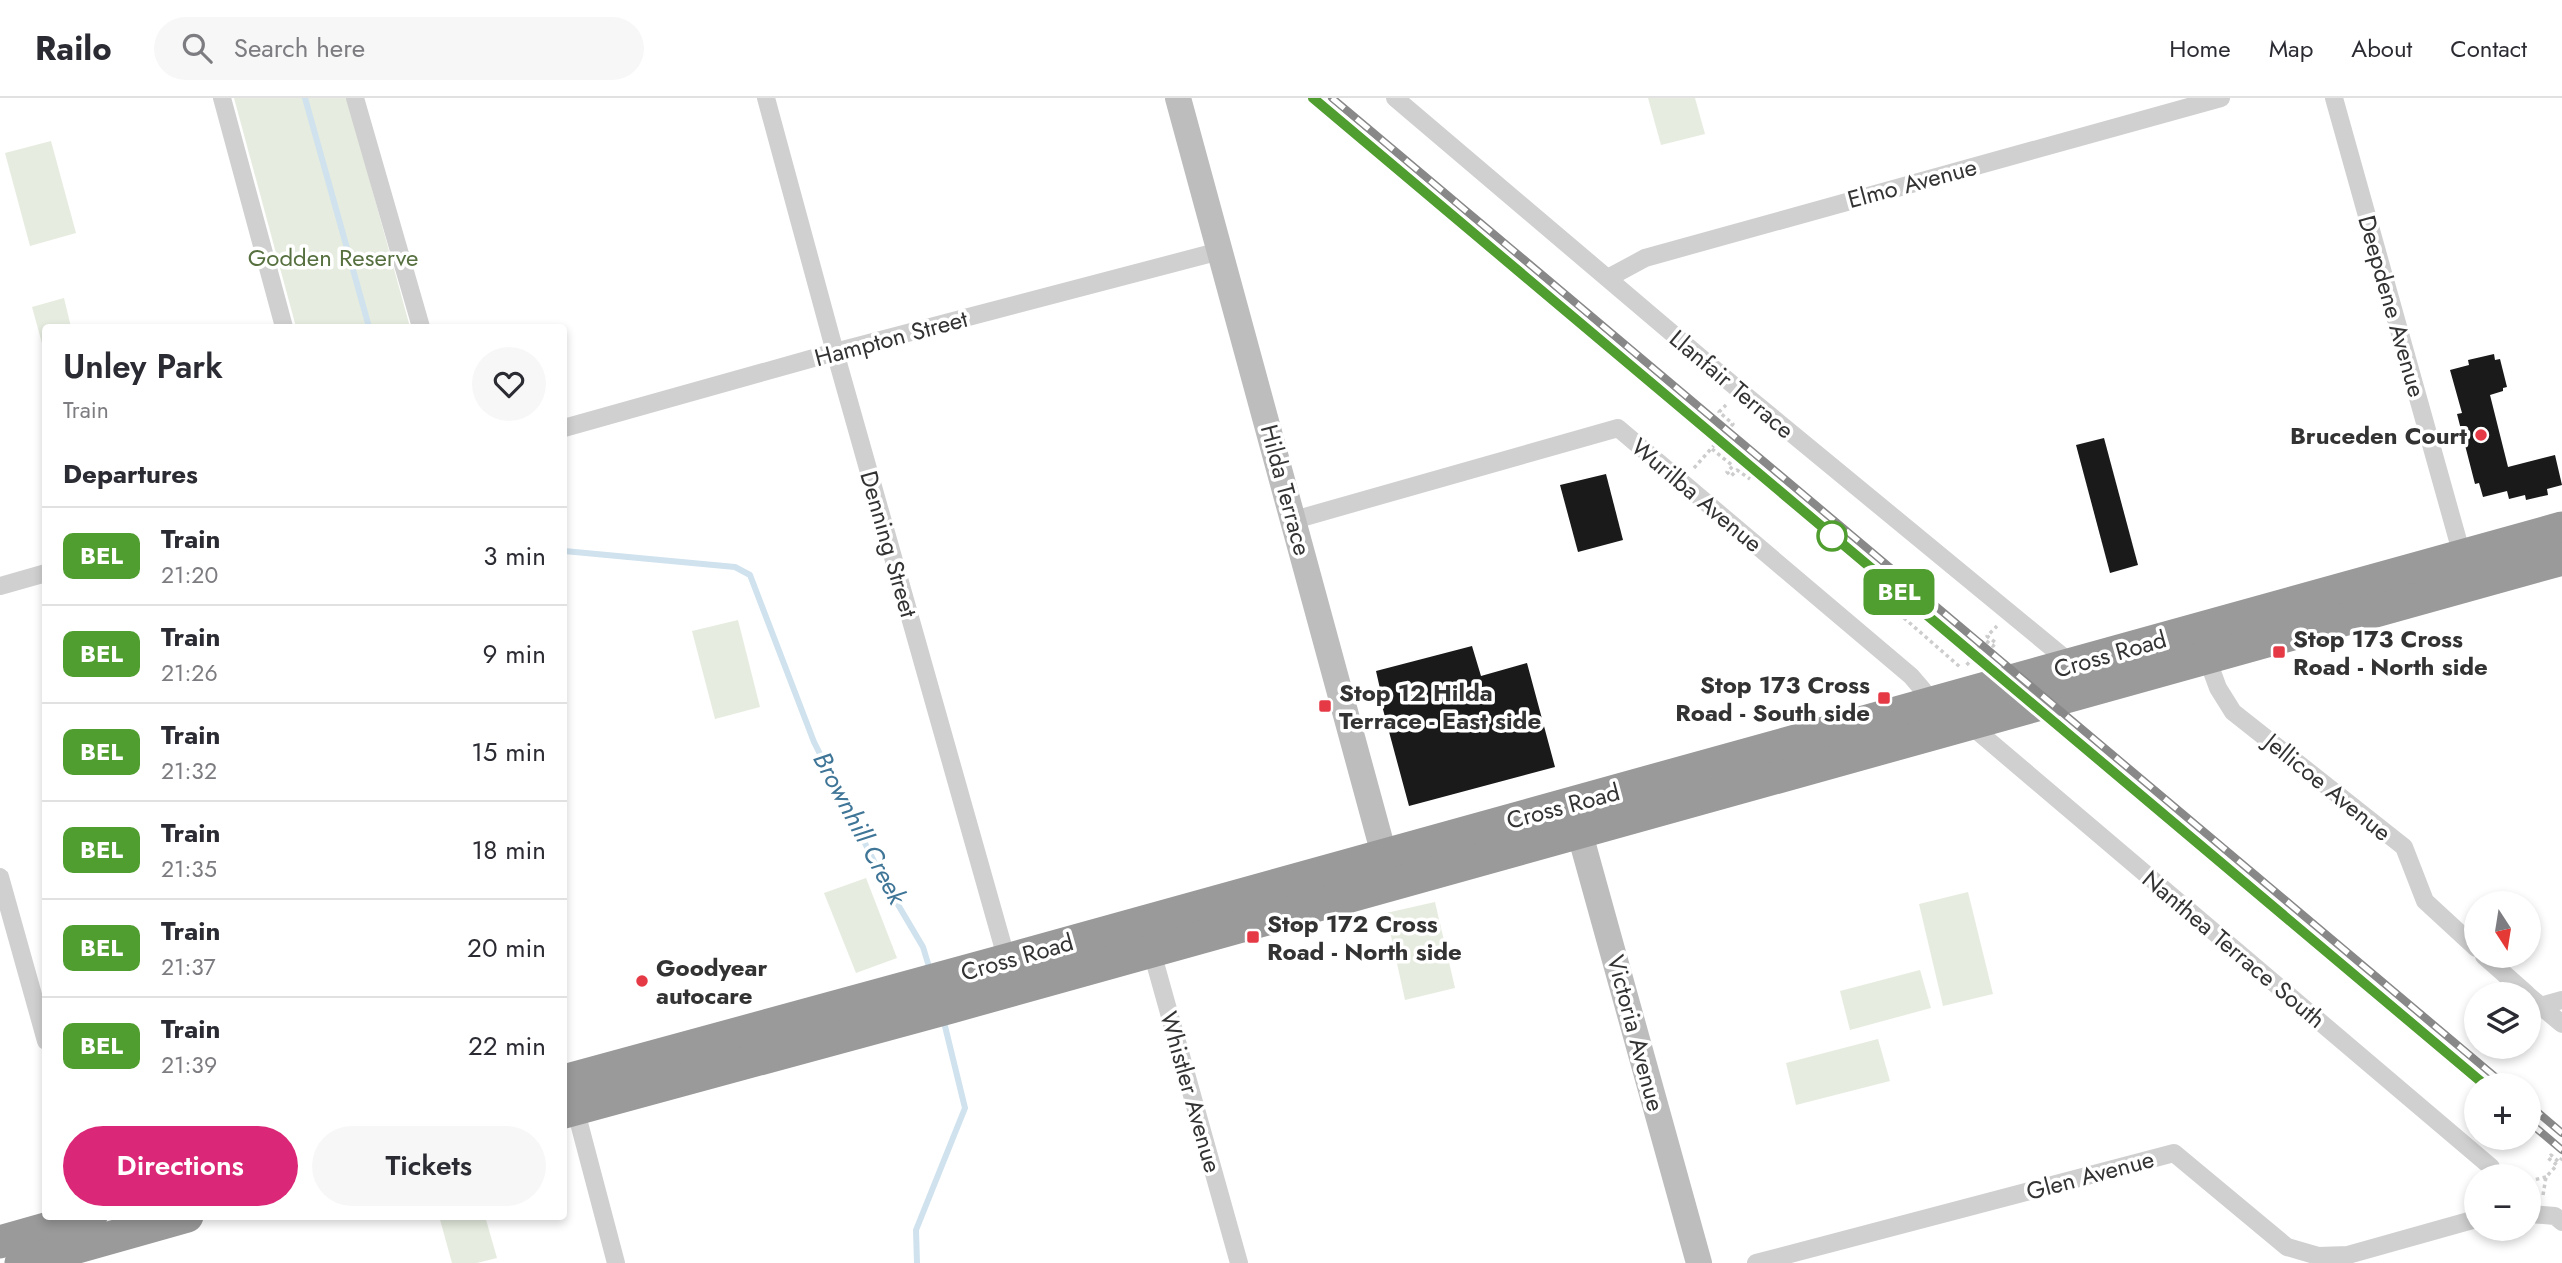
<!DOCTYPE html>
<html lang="en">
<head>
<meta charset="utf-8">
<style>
	body { margin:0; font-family:Jost,sans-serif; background:#f7f7f7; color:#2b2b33; height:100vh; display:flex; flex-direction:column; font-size:26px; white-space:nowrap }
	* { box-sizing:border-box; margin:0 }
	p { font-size:23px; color:#7c7c81 }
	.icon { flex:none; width:38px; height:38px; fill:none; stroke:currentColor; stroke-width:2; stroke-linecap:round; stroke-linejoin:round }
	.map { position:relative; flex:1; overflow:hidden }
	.side { position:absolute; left:42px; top:226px; width:525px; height:896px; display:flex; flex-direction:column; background:#fff; border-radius:7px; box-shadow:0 4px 10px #0003 }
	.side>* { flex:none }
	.badge { padding:0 14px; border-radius:10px; font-size:24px; line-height:46px }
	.needle { width:46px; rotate:168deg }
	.fabs { position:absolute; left:2464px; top:793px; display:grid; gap:14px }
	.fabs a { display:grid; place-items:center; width:77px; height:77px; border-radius:50%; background:#fff; box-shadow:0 4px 10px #0003; font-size:35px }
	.map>.badge { position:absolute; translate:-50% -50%; box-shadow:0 0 0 4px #fff }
	h2 { padding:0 21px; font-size:26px; line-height:63px }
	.round { display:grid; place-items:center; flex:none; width:74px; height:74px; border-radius:37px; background:#f7f7f7 }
	.overview { display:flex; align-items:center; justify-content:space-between; height:119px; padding:0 21px }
	h1 { font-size:33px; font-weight:600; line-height:52px }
	.button { display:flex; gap:14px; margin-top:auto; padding:14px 21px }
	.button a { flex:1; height:80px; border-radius:42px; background:#db2777; color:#fff; font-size:28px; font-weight:600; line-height:80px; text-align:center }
	.button a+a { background:#f7f7f7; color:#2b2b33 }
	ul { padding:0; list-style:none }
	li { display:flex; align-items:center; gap:21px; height:98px; padding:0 21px; border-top:2px solid #e1e1e2 }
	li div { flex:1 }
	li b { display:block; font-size:26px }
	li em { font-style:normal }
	li .badge { min-width:77px; font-weight:700; text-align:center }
	header { display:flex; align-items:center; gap:42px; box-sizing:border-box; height:98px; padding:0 35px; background:#fff; border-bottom:2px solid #e1e1e2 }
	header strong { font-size:33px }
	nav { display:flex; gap:38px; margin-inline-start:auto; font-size:24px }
	.search { width:490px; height:63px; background:#f7f7f7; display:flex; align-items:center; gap:18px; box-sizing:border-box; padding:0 24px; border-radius:38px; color:#7c7c81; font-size:26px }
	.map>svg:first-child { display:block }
</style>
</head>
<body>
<header>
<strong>Railo</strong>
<div class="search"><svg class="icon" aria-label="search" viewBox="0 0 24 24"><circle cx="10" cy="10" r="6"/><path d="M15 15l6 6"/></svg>Search here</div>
<nav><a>Home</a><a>Map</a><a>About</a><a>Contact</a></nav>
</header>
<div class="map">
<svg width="2562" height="1165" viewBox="0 0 2562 1165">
	<rect width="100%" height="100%" fill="#fff"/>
	<g fill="#e6ecdf">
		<path d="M234,0H347L410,229H296Z"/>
		<path d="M1648,0H1695L1705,36L1661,47Z"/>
		<path d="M51,43L76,135L30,148L5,55Z"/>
		<path d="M64,200L71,229H46L45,256L32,209Z"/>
		<path d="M738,522L760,609L715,621L692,533Z"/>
		<path d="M866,780L897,860L856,875L824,795Z"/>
		<path d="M1968,794L1993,896L1943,908L1919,806Z"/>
		<path d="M1435,804L1455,890L1405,902L1386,815Z"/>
		<path d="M1920,872L1931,910L1850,932L1840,893Z"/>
		<path d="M1878,941L1890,983L1796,1007L1786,965Z"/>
		<path d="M439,1118H485L497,1160L477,1165H452Z"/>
	</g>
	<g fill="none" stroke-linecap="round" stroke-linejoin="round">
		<g stroke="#cfe2ee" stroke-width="6">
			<path d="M305,0L369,229"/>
			<path d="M564,453L735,469L750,477L814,644L884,783L923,849L930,872"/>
			<path d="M917,1165L916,1132L965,1010L943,920"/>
		</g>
	</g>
	<g fill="#1a1a1a">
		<path d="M2494,256L2495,262L2500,261L2507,289L2503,290V293L2490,297L2508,369L2555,357L2562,387L2547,391L2548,397L2526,402L2525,397L2509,401L2507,393L2483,399L2479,385L2475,386L2457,316L2462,315L2450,272L2469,267L2468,262Z"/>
		<path d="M2104,340L2138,467L2110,475L2076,347Z"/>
		<path d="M1606,376L1623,442L1578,454L1560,387Z"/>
		<path d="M1472,548L1481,578L1527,565L1555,669L1409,708L1381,604H1383L1376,573Z"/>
	</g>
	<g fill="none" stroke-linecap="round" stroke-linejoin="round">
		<g stroke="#cdcdcd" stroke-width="3.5" stroke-dasharray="3.5 3.5" stroke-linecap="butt">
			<path d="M1712,351L1733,368L1727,374L1731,378L1737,372L1750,381"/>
			<path d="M1694,370L1733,326L1719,314L1726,307"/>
			<path d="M1908,514L1904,520L1960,569"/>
			<path d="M1969,567L1966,564L1985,542L1993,548L1996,545L1987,538L1997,528"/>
			<path d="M2529,1083L2546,1079"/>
			<path d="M2543,1097L2546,1079L2557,1067L2548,1060L2551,1057L2559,1064L2562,1060"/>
		</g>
		<g stroke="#d0d0d0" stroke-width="18">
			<path d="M222,0L284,229"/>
			<path d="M355,0L421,229"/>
			<path d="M766,0L835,254L1008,866"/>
			<path d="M1395,0L1739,292L2073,567"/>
			<path d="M2334,0L2462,457"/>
			<path d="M1608,180L1645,160L2221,0"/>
			<path d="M564,330L835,254L1220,153"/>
			<path d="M1294,422L1618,330L1911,578L1923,592L1927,607"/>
			<path d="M0,488L46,475"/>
			<path d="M2207,560L2218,590L2233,614L2404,749L2425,803L2476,850"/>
			<path d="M1969,626L2491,1069L2493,1078"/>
			<path d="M0,779L46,943"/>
			<path d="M1150,847L1239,1165"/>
			<path d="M2484,858L2527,896"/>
			<path d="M2529,898L2562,926"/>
			<path d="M2540,908L2562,902"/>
			<path d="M574,1006L616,1165"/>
			<path d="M2529,1116L2555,1118L2562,1124"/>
			<path d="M1756,1165L2174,1055L2287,1149L2318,1158L2348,1157L2476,1121"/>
		</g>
		<g stroke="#bdbdbd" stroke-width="26">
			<path d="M1178,0L1389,775"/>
			<path d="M1575,718L1699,1165"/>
		</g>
		<g stroke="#9a9a9a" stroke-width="33">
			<path d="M564,983L1007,862L2562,430"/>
			<path d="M564,1014L951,909L2562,461"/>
			<path d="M0,1144L91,1118"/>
			<path d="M21,1165L187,1118"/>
		</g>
		<defs>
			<g id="rail">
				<path d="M1313,0L2485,987"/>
				<path d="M1332,0L2505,987"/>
				<path d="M2529,1007L2562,1035"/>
				<path d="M2529,1024L2562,1052"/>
			</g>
		</defs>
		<use href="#rail" stroke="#888" stroke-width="8"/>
		<use href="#rail" stroke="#fff" stroke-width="5" stroke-dasharray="16" stroke-linecap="butt"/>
	</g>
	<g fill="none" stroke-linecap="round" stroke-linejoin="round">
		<defs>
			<path id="line" d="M1313,0L2485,987"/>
		</defs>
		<use href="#line" stroke="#fff" stroke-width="16"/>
		<use href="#line" stroke="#509e2f" stroke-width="10"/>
	</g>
	<g fill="#e63946" stroke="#fff" stroke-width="2.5">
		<circle cx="2481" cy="337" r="7"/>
		<rect x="2272" y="547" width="14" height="14" rx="3.5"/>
		<rect x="1877" y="593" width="14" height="14" rx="3.5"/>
		<rect x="1318" y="601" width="14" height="14" rx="3.5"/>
		<rect x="1246" y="832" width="14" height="14" rx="3.5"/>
		<circle cx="642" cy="883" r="7"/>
	</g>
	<circle fill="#fff" stroke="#509e2f" stroke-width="3.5" cx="1832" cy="438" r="14"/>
	<g text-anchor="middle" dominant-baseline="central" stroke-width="7" stroke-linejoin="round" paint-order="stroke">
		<g font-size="24" fill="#333" stroke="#fff">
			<text transform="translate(1912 85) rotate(-15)">Elmo Avenue</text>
			<text transform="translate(2392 208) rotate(74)">Deepdene Avenue</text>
			<text transform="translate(891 240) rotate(-15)">Hampton Street</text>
			<text transform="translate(1732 286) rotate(40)">Llanfair Terrace</text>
			<text transform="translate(1286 392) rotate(75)">Hilda Terrace</text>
			<text transform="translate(1697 397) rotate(40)">Wurilba Avenue</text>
			<text transform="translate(889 446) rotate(74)">Denning Street</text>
			<text transform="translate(2110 556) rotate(-16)">Cross Road</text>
			<text transform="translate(2328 689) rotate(39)">Jellicoe Avenue</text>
			<text transform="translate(1563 708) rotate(-15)">Cross Road</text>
			<text transform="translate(2234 851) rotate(40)">Nanthea Terrace South</text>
			<text transform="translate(1017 859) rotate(-16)">Cross Road</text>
			<text transform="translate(1636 935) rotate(75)">Victoria Avenue</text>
			<text transform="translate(1191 994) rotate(74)">Whistler Avenue</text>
			<text transform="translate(2090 1077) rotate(-15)">Glen Avenue</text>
		</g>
		<g font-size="24" fill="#56703f" stroke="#fff">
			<text x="333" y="159">Godden Reserve</text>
		</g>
		<g font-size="24" font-weight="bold" fill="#333" stroke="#fff" text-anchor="start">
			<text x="2467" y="337" text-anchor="end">Bruceden Court</text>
			<text x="2293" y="540">Stop 173 Cross<tspan x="2293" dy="28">Road - North side</tspan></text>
			<text x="1870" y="586" text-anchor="end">Stop 173 Cross<tspan x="1870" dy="28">Road - South side</tspan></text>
			<text x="1339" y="594">Stop 12 Hilda<tspan x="1339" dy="28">Terrace - East side</tspan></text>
			<text x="1267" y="825">Stop 172 Cross<tspan x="1267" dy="28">Road - North side</tspan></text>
			<text x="656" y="869">Goodyear<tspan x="656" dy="28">autocare</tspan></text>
		</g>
		<g font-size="26" font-style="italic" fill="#3f7597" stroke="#fff">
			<text transform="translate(860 730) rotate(62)">Brownhill Creek</text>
		</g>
	</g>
</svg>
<div class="fabs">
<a><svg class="needle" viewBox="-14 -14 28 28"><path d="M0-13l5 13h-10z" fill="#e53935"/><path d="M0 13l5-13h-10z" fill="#7c7c81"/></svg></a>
<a><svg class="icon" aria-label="layers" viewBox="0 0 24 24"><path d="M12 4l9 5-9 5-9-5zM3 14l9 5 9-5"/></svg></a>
<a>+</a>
<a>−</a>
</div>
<b class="badge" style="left:1899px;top:494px;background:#509e2f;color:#fff">BEL</b>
<section class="side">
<div class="overview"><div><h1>Unley Park</h1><p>Train</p></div><a class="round"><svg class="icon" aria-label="heart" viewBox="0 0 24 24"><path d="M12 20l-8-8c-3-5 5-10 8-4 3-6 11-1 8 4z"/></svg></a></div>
<h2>Departures</h2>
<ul>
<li><span class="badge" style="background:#509e2f;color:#fff">BEL</span><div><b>Train</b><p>21:20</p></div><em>3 min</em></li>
<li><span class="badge" style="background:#509e2f;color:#fff">BEL</span><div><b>Train</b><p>21:26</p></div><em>9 min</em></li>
<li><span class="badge" style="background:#509e2f;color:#fff">BEL</span><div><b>Train</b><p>21:32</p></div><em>15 min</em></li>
<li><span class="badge" style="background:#509e2f;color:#fff">BEL</span><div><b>Train</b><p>21:35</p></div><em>18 min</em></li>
<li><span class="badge" style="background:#509e2f;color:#fff">BEL</span><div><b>Train</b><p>21:37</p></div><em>20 min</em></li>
<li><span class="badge" style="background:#509e2f;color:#fff">BEL</span><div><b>Train</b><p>21:39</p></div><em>22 min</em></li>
</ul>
<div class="button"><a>Directions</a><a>Tickets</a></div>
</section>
</div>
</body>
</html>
